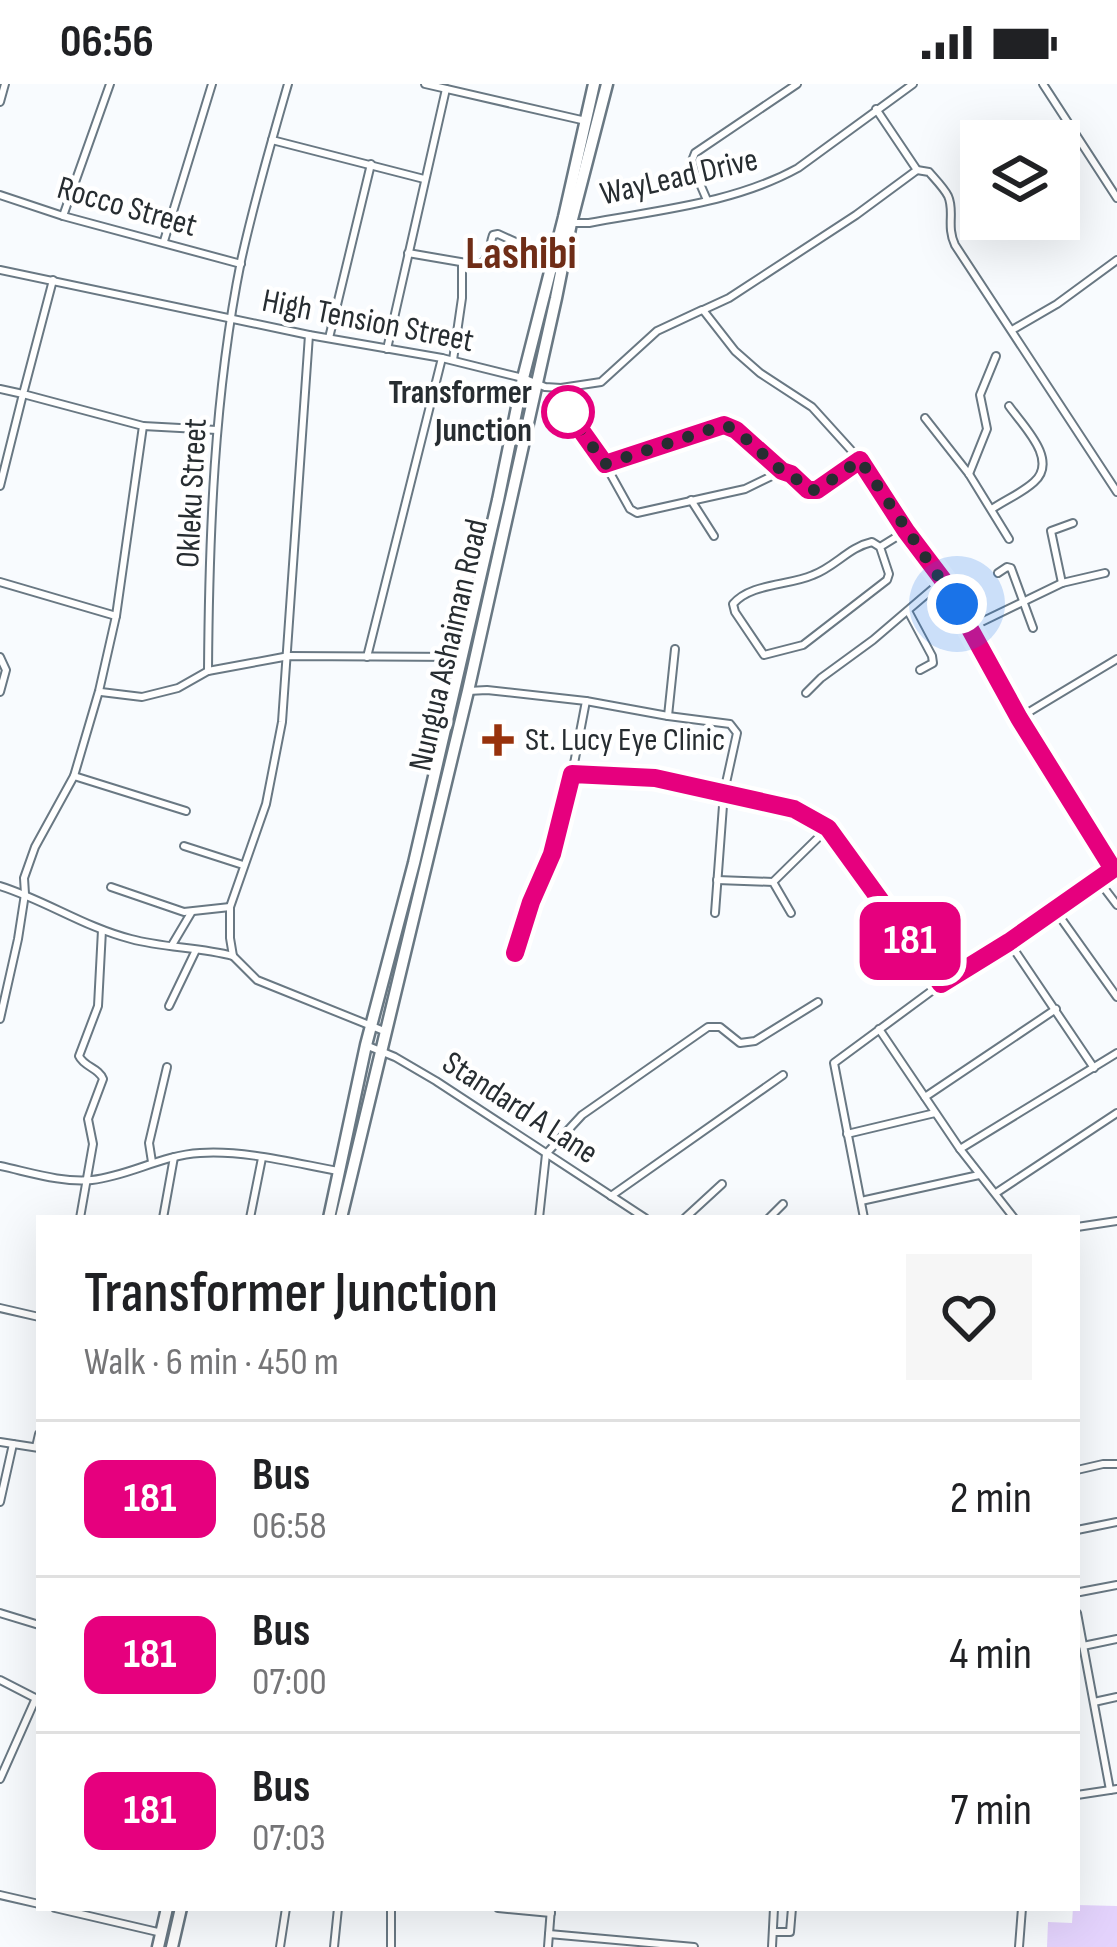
<!DOCTYPE html>
<html lang="en">
<head>
<meta charset="utf-8">
<style>
	body { margin:0; font-family:"Sofia Sans Condensed",sans-serif; background:#f6f6f6; color:#202124; height:100vh; display:flex; flex-direction:column; font-size:45px; white-space:nowrap }
	* { box-sizing:border-box; margin:0 }
	p { font-size:39px; color:#757577 }
	.icon { flex:none; width:66px; height:66px; fill:none; stroke:currentColor; stroke-width:2; stroke-linecap:round; stroke-linejoin:round }
	.map { position:relative; flex:1; overflow:hidden }
	.sheet { position:absolute; left:36px; top:1131px; width:1044px; height:696px; display:flex; flex-direction:column; background:#fff; border-radius:0px; box-shadow:0 12px 48px #0002 }
	.sheet>* { flex:none }
	.badge { padding:0 24px; border-radius:18px; font-size:42px; line-height:78px }
	.buttons { position:absolute; left:960px; top:36px; display:grid; gap:24px }
	.buttons a { display:grid; place-items:center; width:120px; height:120px; border-radius:0px; background:#fff; box-shadow:0 12px 48px #0002; font-size:60px }
	.you { position:absolute; width:60px; height:60px; margin:-30px; border:9px solid #fff; border-radius:50%; background:#1a73e8; box-shadow:0 0 0 18px #1a73e833 }
	.map>.badge { position:absolute; translate:-50% -50%; box-shadow:0 0 0 6px #fff }
	.round { display:grid; place-items:center; flex:none; width:126px; height:126px; border-radius:0px; background:#f6f6f6 }
	.overview { display:flex; align-items:center; justify-content:space-between; height:204px; padding:0 48px }
	h1 { font-size:57px; font-weight:600; line-height:90px }
	ul { padding:0; list-style:none }
	li { display:flex; align-items:center; gap:36px; height:156px; padding:0 48px; border-top:3px solid #e0e0e0 }
	li div { flex:1 }
	li b { display:block; font-size:45px }
	li em { font-style:normal }
	li .badge { min-width:132px; font-weight:700; text-align:center }
	.status { display:flex; justify-content:space-between; align-items:center; height:84px; padding:0 60px; background:#fff; direction:ltr }
	.status svg { height:33px; fill:currentColor }
	.map>svg:first-child { display:block }
</style>
</head>
<body>
<div class="status"><b>06:56</b><svg viewBox="0 0 49 12"><path d="M0 12V9h3v3zM5 12V6h3v6zM10 12V3h3v9zM15 12V0h3v12zM26 1h20v11H26zM47 4h2v5h-2z"/></svg></div>
<div class="map">
<svg width="1117" height="1863" viewBox="0 0 1117 1863">
	<rect width="100%" height="100%" fill="#f8fbfe"/>
	<path fill="#e4d3fd" d="M1077,1821L1117,1822V1863H1047L1048,1838L1072,1839L1073,1824H1077Z"/>
	<g fill="none" stroke-linecap="round" stroke-linejoin="round">
		<defs>
			<g id="street">
				<path d="M425,0L586,37"/>
				<path d="M1043,0L1117,114"/>
				<path d="M0,18L5,0"/>
				<path d="M876,25L917,86L856,131L729,214L703,226L735,267L760,289L812,323L860,376L906,447L943,496L1019,634L1113,785"/>
				<path d="M272,56L424,95"/>
				<path d="M917,86L929,88C935,95 944,104 948,112C955,127 946,142 955,161L1117,408"/>
				<path d="M0,111L63,132L241,180"/>
				<path d="M707,116L691,79L695,69L797,0"/>
				<path d="M63,132L110,0"/>
				<path d="M571,139H589C658,126 735,119 798,84L913,0"/>
				<path d="M164,157L212,0"/>
				<path d="M408,169L478,181C490,177 489,162 493,151L498,150L551,174"/>
				<path d="M0,186L309,251L442,274L523,294L545,303L561,304L601,298L657,247L702,226"/>
				<path d="M1012,246L1057,220L1117,176"/>
				<path d="M309,251L282,638L266,720L230,823V854L233,872L257,896L384,947"/>
				<path d="M329,254L371,80"/>
				<path d="M387,265L446,5"/>
				<path d="M453,276L462,214V179"/>
				<path d="M0,305L23,310L0,402"/>
				<path d="M568,328L605,380L630,425L637,429L745,405L782,387L791,390L809,406H817L860,376"/>
				<path d="M925,334L969,390L1009,455"/>
				<path d="M143,342L217,346"/>
				<path d="M605,380L724,341L736,346L782,387"/>
				<path d="M969,390L987,345L980,311L996,272"/>
				<path d="M691,416L714,452"/>
				<path d="M992,425C1005,416 1022,409 1034,398C1059,376 1023,342 1009,322"/>
				<path d="M880,463L889,490L887,496L803,561L764,571L735,528L733,520C751,499 788,502 813,491C835,483 849,463 872,458L880,463L906,447"/>
				<path d="M998,489L1007,483L1011,484L1033,544"/>
				<path d="M0,498L116,532"/>
				<path d="M1062,499L1051,447L1073,439"/>
				<path d="M908,527L932,572L933,579L920,586"/>
				<path d="M971,543L1062,499L1105,489"/>
				<path d="M0,573L6,586L0,608"/>
				<path d="M367,573L442,274"/>
				<path d="M208,587C209,451 214,311 241,177C254,117 271,59 288,0"/>
				<path d="M468,607L487,606L586,617L572,690L655,694L794,725L828,744L941,900"/>
				<path d="M101,608L142,613L178,604L208,587L289,572L462,573"/>
				<path d="M806,609L821,594L873,556L942,497"/>
				<path d="M586,617L668,632L730,640L737,649L724,708L715,829"/>
				<path d="M668,632L675,565"/>
				<path d="M1019,634L1117,575"/>
				<path d="M74,692L186,727"/>
				<path d="M184,762L243,781"/>
				<path d="M717,796L773,798L791,829"/>
				<path d="M1098,796L1117,821"/>
				<path d="M773,798L828,744"/>
				<path d="M0,802C45,816 84,843 131,855C164,864 199,863 233,872"/>
				<path d="M111,803L184,828L230,823"/>
				<path d="M1055,826L1117,913"/>
				<path d="M1009,858L1094,984"/>
				<path d="M172,861L191,829"/>
				<path d="M515,869L531,818L552,770L572,690"/>
				<path d="M169,922L196,866"/>
				<path d="M0,935L18,855L25,810L24,794L35,763L74,692L99,607L116,532L143,342L23,310L53,196"/>
				<path d="M879,945L960,1065L1014,1134"/>
				<path d="M368,962L395,973L436,997L645,1134"/>
				<path d="M925,1013L1056,925"/>
				<path d="M847,1050L935,1029"/>
				<path d="M960,1065L1117,969"/>
				<path d="M152,1078L149,1059L167,983"/>
				<path d="M0,1082C29,1088 62,1099 92,1096C129,1092 162,1071 200,1069C245,1066 294,1079 338,1087"/>
				<path d="M996,1109L1117,1029"/>
				<path d="M611,1112L783,991"/>
				<path d="M861,1117L979,1091"/>
				<path d="M80,1134L93,1060L88,1035L103,995C99,984 84,983 79,972L98,922L102,846"/>
				<path d="M163,1134L174,1073"/>
				<path d="M250,1134L262,1074"/>
				<path d="M539,1134L546,1070L582,1031L708,943H720L740,959L755,957L818,918"/>
				<path d="M685,1134L722,1100"/>
				<path d="M769,1134L783,1120"/>
				<path d="M864,1134L834,979L941,900L1009,858L1117,783"/>
				<path d="M1077,1143L1117,1137"/>
				<path d="M0,1224L39,1233"/>
				<path d="M0,1358L39,1364"/>
				<path d="M36,1363L39,1350"/>
				<path d="M1077,1386L1103,1380H1117"/>
				<path d="M0,1418L13,1360"/>
				<path d="M1077,1446L1117,1438"/>
				<path d="M1080,1508L1117,1501"/>
				<path d="M0,1529L39,1541"/>
				<path d="M1077,1529L1110,1706"/>
				<path d="M1083,1562L1117,1555"/>
				<path d="M0,1596L39,1616"/>
				<path d="M1094,1618L1117,1613"/>
				<path d="M0,1695L36,1614"/>
				<path d="M1077,1711L1117,1705"/>
				<path d="M0,1811L39,1820"/>
				<path d="M55,1824L162,1849"/>
				<path d="M498,1824L551,1829"/>
				<path d="M773,1848H790L792,1824"/>
				<path d="M549,1850L694,1863"/>
				<path d="M280,1863L286,1824"/>
				<path d="M334,1863L338,1824"/>
				<path d="M391,1863V1824"/>
				<path d="M548,1863L551,1824"/>
				<path d="M772,1863L774,1824"/>
				<path d="M1019,1863L1022,1824"/>
			</g>
			<g id="primary">
				<path d="M329,1134L366,961L414,779L498,416L523,294L564,133L594,0"/>
				<path d="M341,1134L468,607L556,214L571,139L607,0"/>
				<path d="M158,1863L167,1824"/>
				<path d="M172,1863L181,1824"/>
			</g>
		</defs>
		<use href="#street" stroke="#697883" stroke-width="10"/>
		<use href="#primary" stroke="#697883" stroke-width="15"/>
		<use href="#street" stroke="#fff" stroke-width="6"/>
		<use href="#primary" stroke="#fff" stroke-width="10"/>
	</g>
	<g fill="none" stroke-linecap="round" stroke-linejoin="round">
		<defs>
			<path id="line" d="M515,869L531,818L552,770L572,690L655,694L794,725L828,744L941,900L1009,858L1113,785L1019,634L943,496L906,447L860,376L817,406H808L791,390L782,387L736,346L724,341L605,380L568,328"/>
		</defs>
		<use href="#line" stroke="#fff" stroke-width="27"/>
		<use href="#line" stroke="#e6007e" stroke-width="18"/>
		<path stroke="#272d31" stroke-width="12" stroke-dasharray="0 21.6" d="M568,328L605,380L724,341L736,346L782,387L791,390L808,406H817L860,376L957,520"/>
	</g>
	<circle fill="#fff" stroke="#e6007e" stroke-width="6" cx="568" cy="328" r="24"/>
	<path fill="#98320c" stroke="#fff" stroke-width="4.5" d="M492 638h12v12h12v12h-12v12h-12v-12h-12v-12h12z"/>
	<g text-anchor="middle" dominant-baseline="central" stroke-width="9" stroke-linejoin="round" paint-order="stroke">
		<g font-size="33" fill="#272d31" stroke="#fff">
			<text transform="translate(679 93) rotate(-13)">WayLead Drive</text>
			<text transform="translate(127 123) rotate(16)">Rocco Street</text>
			<text transform="translate(368 237) rotate(11)">High Tension Street</text>
			<text transform="translate(192 409) rotate(-87)">Okleku Street</text>
			<text transform="translate(449 561) rotate(-77)">Nungua Ashaiman Road</text>
			<text transform="translate(520 1024) rotate(33)">Standard A Lane</text>
		</g>
		<g font-size="33" font-weight="bold" fill="#272d31" stroke="#fff" text-anchor="end">
			<text x="532" y="309">Transformer<tspan x="532" dy="38">Junction</tspan></text>
		</g>
		<g font-size="33" fill="#272d31" stroke="#fff" text-anchor="start">
			<text x="525" y="656">St. Lucy Eye Clinic</text>
		</g>
		<g font-size="45" font-weight="bold" fill="#6f2d17" stroke="#fff">
			<text x="521" y="170">Lashibi</text>
		</g>
	</g>
</svg>
<div class="buttons">
<a><svg class="icon" aria-label="layers" viewBox="0 0 24 24"><path d="M12 4l9 5-9 5-9-5zM3 14l9 5 9-5"/></svg></a>
</div>
<div class="you" style="left:957px;top:520px"></div>
<b class="badge" style="left:910px;top:857px;background:#e6007e;color:#fff">181</b>
<section class="sheet">
<div class="overview"><div><h1>Transformer Junction</h1><p>Walk · 6 min · 450 m</p></div><a class="round"><svg class="icon" aria-label="heart" viewBox="0 0 24 24"><path d="M12 20l-8-8c-3-5 5-10 8-4 3-6 11-1 8 4z"/></svg></a></div>
<ul>
<li><span class="badge" style="background:#e6007e;color:#fff">181</span><div><b>Bus</b><p>06:58</p></div><em>2 min</em></li>
<li><span class="badge" style="background:#e6007e;color:#fff">181</span><div><b>Bus</b><p>07:00</p></div><em>4 min</em></li>
<li><span class="badge" style="background:#e6007e;color:#fff">181</span><div><b>Bus</b><p>07:03</p></div><em>7 min</em></li>
</ul>
</section>
</div>
</body>
</html>
